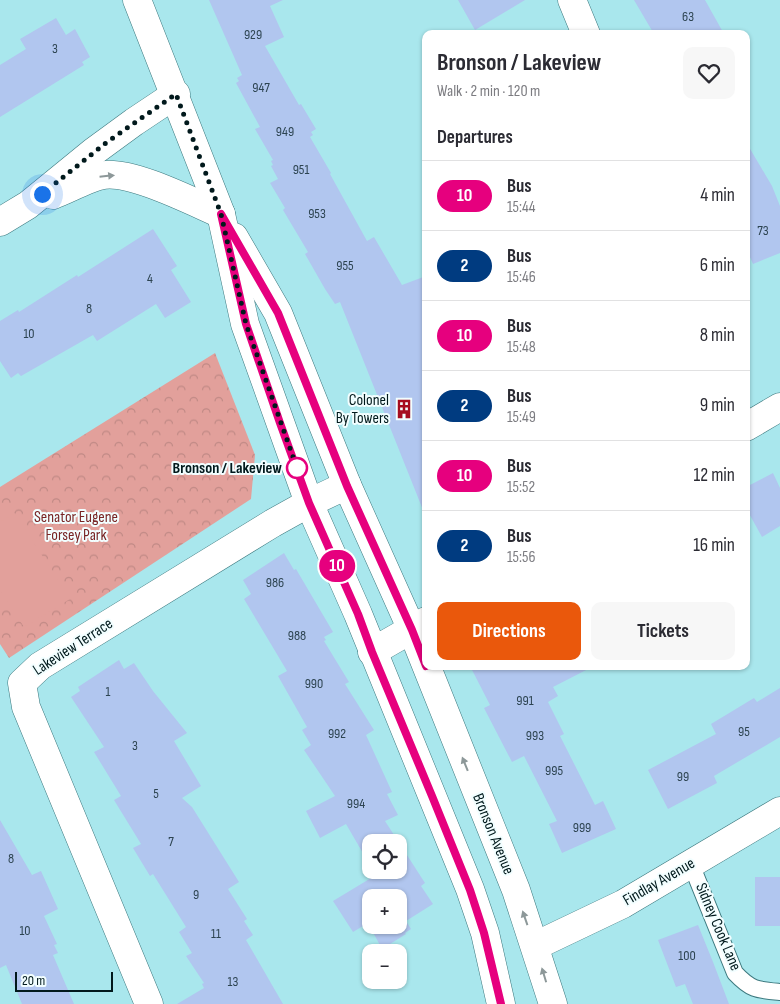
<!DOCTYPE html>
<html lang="en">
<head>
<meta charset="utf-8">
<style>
	body { margin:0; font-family:"Sofia Sans Condensed",sans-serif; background:#f7f7f7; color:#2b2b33; height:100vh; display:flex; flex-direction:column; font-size:19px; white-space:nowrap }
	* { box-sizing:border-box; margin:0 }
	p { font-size:16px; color:#7c7c81 }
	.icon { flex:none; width:28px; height:28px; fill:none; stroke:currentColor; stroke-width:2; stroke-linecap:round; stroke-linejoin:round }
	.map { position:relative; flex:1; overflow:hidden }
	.drawer { position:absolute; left:422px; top:30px; width:328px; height:640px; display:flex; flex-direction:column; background:#fff; border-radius:10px; box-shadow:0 1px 4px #0004 }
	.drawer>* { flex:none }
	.badge { padding:0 10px; border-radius:16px; font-size:18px; line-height:32px }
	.buttons { position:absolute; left:362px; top:834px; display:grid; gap:10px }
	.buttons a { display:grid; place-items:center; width:45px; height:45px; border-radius:10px; background:#fff; box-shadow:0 1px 4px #0004; font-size:25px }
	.scale { position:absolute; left:15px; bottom:12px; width:98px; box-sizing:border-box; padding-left:5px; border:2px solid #01191c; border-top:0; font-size:14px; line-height:18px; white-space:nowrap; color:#01191c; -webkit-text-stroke:4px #f2feff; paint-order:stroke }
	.you { position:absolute; width:25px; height:25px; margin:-12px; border:4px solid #fff; border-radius:50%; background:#1a73e8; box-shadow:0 0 0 8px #1a73e833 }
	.map>.badge { position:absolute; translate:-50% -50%; box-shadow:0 0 0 2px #fff }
	h2 { padding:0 15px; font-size:19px; line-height:45px }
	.round { display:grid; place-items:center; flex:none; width:52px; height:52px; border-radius:10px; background:#f7f7f7 }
	.head { display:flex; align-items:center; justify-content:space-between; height:85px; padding:0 15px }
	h1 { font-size:24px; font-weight:700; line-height:38px }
	.cta { display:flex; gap:10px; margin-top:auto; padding:10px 15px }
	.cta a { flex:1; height:58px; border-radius:10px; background:#ea580c; color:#fff; font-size:20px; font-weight:700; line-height:58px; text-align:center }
	.cta a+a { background:#f7f7f7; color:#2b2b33 }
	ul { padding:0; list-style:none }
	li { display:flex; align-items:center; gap:15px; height:70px; padding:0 15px; border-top:1px solid #e1e1e2 }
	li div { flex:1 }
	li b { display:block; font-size:19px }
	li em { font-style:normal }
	li .badge { min-width:55px; font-weight:700; text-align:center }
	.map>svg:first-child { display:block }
</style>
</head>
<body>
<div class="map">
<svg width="780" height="1004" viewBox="0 0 780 1004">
	<defs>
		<pattern id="park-crowns" width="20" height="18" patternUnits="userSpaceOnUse" patternTransform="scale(1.25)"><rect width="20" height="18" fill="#e2a09b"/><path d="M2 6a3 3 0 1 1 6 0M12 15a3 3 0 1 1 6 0" fill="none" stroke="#c08985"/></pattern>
	</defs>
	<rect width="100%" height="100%" fill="#a9e7ed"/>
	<path fill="url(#park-crowns)" d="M215,353L255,455L251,499L9,658L0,644V487Z"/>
	<path fill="#e2a09b" d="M15,513L70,599L24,627L0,590V522Z"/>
	<g fill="#b1c6ef" fill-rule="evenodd">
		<path d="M209,0H283L270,6L284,37L265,46L299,105L301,104L316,129L311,132L313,135L310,137L331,173L330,174L367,241L374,237L402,285L426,276V515H425L340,302L335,304L325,289L305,254L308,252L283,210L285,208L270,183L278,179L271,166L273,165L271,161L273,160L255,129L260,127L236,83L239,81L237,78L242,75Z"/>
		<path d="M458,0H525L475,30Z"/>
		<path d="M634,0H705L724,34H654Z"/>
		<path d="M56,18L66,35L75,29L90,57L82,62L84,65L0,117V65L26,49L20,39Z"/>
		<path d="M746,142L772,186L780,206V253L753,264L746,248Z"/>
		<path d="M153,229L177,266L171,270L191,302L165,318L156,304L97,341L93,335L21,376L18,373L11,378L0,361V321L18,310L19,312L77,275L78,277Z"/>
		<path d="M773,473L780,488V526L762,537L746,508V487Z"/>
		<path d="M284,553L294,570L296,569L333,632L324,637L326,640L324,641L349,682L345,684L374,730L366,735L392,792L387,794L398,815L385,821L425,883L421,886L433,904L406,921L411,929L405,933L406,934L382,949L368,923L353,932L333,901L376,875L373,870H399V842H371V867L346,824L320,838L306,811L335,796L304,750L311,745L302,730L307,727L278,676L287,671L244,599L251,594L243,580ZM371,898H399V925H371Z"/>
		<path d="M119,660L124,669L134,663L153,691L187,733L174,741L201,786L182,798L192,807L239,882L228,889L247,919L244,921L253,935L246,940L283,1004H177L204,988L202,984L204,983L186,956L192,953L179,932L186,927L153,874L150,876L133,848L141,844L114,800L121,796L94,752L104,747L71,697L80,691L78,687Z"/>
		<path d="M470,666H594L553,687L558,696L548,702L564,734L560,736L595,805L603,801L616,829L562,853L549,824L557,821L524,756L512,762L484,708L490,705Z"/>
		<path d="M780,688V737L714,776L717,783L668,809L648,770L716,734L711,724L754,698L757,702Z"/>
		<path d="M0,820L32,875L41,871L58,909L44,916L57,944L54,945L58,953L53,955L74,1004H22L6,965L0,968Z"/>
		<rect x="755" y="877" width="25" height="49"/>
		<path d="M698,925L713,962L729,1004H693L685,984L676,987L658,940Z"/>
	</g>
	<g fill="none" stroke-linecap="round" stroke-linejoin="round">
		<defs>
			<path id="service" d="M691,864L735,973C751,990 757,990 780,992"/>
			<g id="minor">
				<path d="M572,0L586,34"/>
				<path d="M53,195C67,190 90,177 104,175C133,171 193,202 221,214"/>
				<path d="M0,222L28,205L93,152L134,122L176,94"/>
				<path d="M746,427L780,407"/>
				<path d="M372,652L426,621"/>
				<path d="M535,946L623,904L780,811"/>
				<path d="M149,1004L26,707L22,683L40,666L273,523L309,503L347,485"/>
			</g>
			<g id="primary">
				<path d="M137,0L221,214L245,324L309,503L358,614L470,889L485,933L501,1004"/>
				<path d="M234,237L278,313L347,485L412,630L516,890L553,1004"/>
			</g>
		</defs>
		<use href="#service" stroke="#3d797f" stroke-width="18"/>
		<use href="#minor" stroke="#3d797f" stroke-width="29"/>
		<use href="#primary" stroke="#3d797f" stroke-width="29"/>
		<use href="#service" stroke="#fff" stroke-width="16"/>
		<use href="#minor" stroke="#fff" stroke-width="28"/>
		<use href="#primary" stroke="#fff" stroke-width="28"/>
	</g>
	<defs><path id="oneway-solid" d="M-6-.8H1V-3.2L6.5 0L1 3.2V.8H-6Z" transform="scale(1.25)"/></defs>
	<g fill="#8d9899">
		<use href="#oneway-solid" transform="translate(107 176) rotate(-6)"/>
		<use href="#oneway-solid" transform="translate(465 764) rotate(-112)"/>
		<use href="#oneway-solid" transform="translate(525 918) rotate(-109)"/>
		<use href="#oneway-solid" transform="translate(544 975) rotate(-107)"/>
	</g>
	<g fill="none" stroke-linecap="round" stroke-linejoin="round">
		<defs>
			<path id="line" d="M426,666L412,630L347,486L278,313L221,214L246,324L280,423L309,503L358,614L372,652L432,796L470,890L484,933L501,1004"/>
		</defs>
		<use href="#line" stroke="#fff" stroke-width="11"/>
		<use href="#line" stroke="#e6007e" stroke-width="8"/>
		<path stroke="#01191c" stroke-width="5" stroke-dasharray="0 9" d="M42,194L107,142L176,94L221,214L246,324L297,468"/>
	</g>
	<defs>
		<symbol id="building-bare" viewBox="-9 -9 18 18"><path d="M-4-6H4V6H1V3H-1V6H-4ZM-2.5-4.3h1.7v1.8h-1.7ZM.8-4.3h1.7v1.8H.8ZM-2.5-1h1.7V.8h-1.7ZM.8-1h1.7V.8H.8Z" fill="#a60d20" stroke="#f2feff" stroke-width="2.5" paint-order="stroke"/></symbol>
	</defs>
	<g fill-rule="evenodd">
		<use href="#building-bare" x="390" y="395" width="28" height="28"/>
	</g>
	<circle fill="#fff" stroke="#e6007e" stroke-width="2.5" cx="297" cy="468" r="10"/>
	<g text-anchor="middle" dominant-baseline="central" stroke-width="4" stroke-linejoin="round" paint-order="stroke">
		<g font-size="14" fill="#2d4451">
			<text x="688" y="16">63</text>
			<text x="253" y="34">929</text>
			<text x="55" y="48">3</text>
			<text x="261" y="87">947</text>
			<text x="285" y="131">949</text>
			<text x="301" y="169">951</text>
			<text x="317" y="213">953</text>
			<text x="763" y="230">73</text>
			<text x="345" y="265">955</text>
			<text x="150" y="278">4</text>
			<text x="89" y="308">8</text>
			<text x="29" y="333">10</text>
			<text x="275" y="582">986</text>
			<text x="297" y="635">988</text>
			<text x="314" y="683">990</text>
			<text x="108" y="691">1</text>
			<text x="525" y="700">991</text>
			<text x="744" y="731">95</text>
			<text x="337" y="733">992</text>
			<text x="535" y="735">993</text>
			<text x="135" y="745">3</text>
			<text x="554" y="770">995</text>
			<text x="683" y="776">99</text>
			<text x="156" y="793">5</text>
			<text x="356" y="803">994</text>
			<text x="582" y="827">999</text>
			<text x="171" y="841">7</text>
			<text x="11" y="858">8</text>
			<text x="196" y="894">9</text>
			<text x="25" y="930">10</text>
			<text x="216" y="933">11</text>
			<text x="687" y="955">100</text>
			<text x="233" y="981">13</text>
		</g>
		<g font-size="16" fill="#01191c" stroke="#f2feff" text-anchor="end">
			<text x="389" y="400">Colonel<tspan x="389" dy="18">By Towers</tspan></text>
		</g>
		<g font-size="16" font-weight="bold" fill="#01191c" stroke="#f2feff" text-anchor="end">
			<text x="282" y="468">Bronson / Lakeview</text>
		</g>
		<g font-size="16" fill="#792525" stroke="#f2feff">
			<text x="76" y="517">Senator Eugene<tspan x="76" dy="18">Forsey Park</tspan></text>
		</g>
		<g font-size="16" fill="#01191c" stroke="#f2feff">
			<text transform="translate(73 647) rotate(-33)">Lakeview Terrace</text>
			<text transform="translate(493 834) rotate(68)">Bronson Avenue</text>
			<text transform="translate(659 882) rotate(-30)">Findlay Avenue</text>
			<text transform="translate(718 927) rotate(67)">Sidney Cook Lane</text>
		</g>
	</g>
</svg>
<div class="buttons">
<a><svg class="icon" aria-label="locate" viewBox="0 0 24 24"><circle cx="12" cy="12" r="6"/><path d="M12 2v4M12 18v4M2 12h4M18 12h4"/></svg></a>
<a>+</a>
<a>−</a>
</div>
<div class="scale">20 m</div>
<div class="you" style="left:42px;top:194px"></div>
<b class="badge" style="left:337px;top:566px;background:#e6007e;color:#fff">10</b>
<section class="drawer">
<div class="head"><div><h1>Bronson / Lakeview</h1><p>Walk · 2 min · 120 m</p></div><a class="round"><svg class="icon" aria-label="heart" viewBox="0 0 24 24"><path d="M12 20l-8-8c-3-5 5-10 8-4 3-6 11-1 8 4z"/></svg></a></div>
<h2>Departures</h2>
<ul>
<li><span class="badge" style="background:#e6007e;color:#fff">10</span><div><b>Bus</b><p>15:44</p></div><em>4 min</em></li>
<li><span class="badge" style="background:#003b80;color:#fff">2</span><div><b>Bus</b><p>15:46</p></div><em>6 min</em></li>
<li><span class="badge" style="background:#e6007e;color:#fff">10</span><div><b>Bus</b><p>15:48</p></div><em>8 min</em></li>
<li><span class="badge" style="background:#003b80;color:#fff">2</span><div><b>Bus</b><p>15:49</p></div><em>9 min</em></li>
<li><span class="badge" style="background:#e6007e;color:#fff">10</span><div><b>Bus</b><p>15:52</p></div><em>12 min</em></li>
<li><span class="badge" style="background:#003b80;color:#fff">2</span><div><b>Bus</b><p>15:56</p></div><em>16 min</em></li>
</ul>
<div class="cta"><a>Directions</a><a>Tickets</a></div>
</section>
</div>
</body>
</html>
